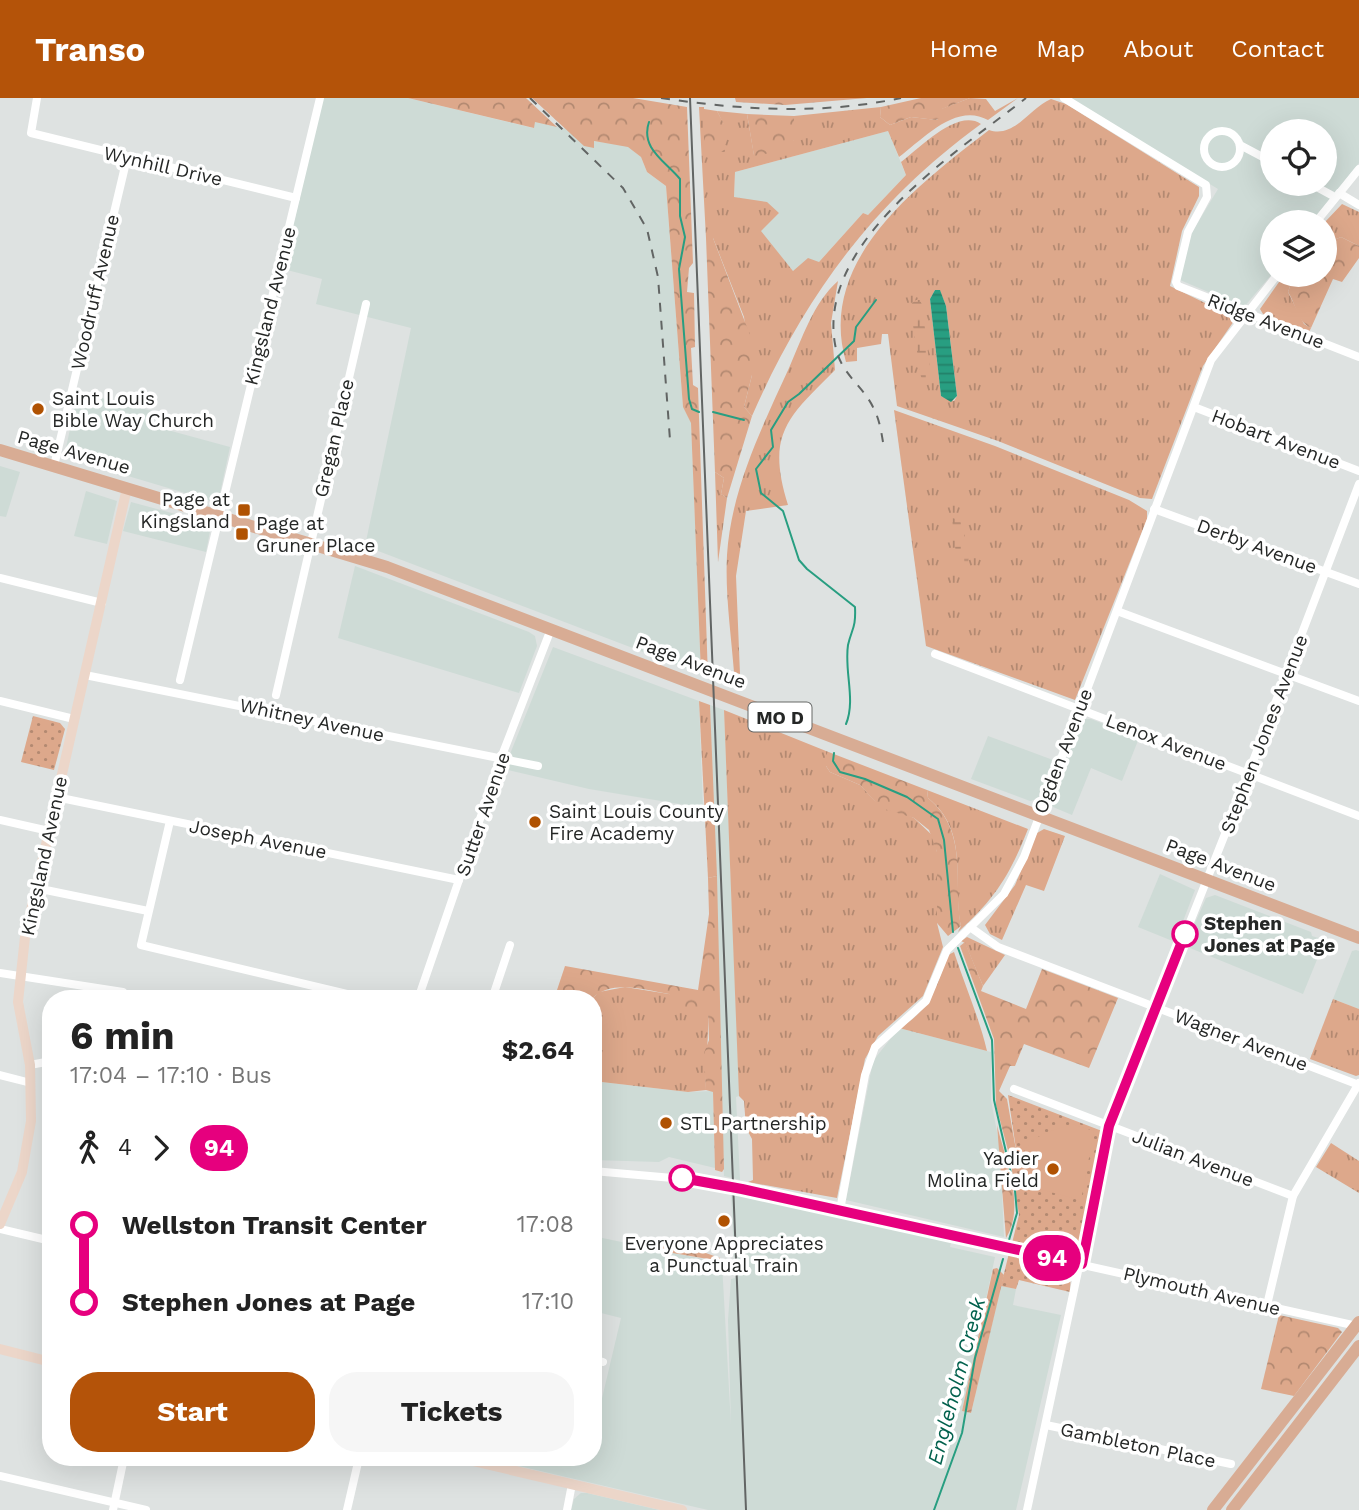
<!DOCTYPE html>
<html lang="en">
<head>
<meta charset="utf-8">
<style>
	body { margin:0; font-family:"Work Sans",sans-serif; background:#f6f6f6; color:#222; height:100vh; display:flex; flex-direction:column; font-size:26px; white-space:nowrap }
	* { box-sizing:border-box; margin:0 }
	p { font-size:23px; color:#767676 }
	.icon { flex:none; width:38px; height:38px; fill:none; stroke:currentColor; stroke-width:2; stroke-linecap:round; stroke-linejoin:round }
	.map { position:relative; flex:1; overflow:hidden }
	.side { position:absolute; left:42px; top:892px; width:560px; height:476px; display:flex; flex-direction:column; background:#fff; border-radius:28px; box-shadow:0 7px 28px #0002 }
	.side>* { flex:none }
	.badge { padding:0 14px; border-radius:23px; font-size:24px; line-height:46px }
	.fabs { position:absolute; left:1260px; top:21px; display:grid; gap:14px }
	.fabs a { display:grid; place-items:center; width:77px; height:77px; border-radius:50%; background:#fff; box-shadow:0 7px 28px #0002; font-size:35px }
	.map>.badge { position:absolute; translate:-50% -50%; box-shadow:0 0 0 4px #fff }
	.legs { display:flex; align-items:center; gap:10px; height:77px; padding:0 28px; font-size:23px }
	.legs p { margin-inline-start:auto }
	.overview { display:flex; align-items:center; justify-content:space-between; height:119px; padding:0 28px }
	h1 { font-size:38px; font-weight:700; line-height:52px }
	.button { display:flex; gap:14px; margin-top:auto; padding:14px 28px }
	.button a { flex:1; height:80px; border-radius:28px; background:#b45309; color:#fff; font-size:28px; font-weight:700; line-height:80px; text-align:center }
	.button a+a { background:#f6f6f6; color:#222 }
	ul { padding:0 28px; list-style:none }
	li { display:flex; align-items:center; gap:24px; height:77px; font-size:26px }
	li i { display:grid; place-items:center; width:10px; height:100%; margin:0 9px; background:currentColor }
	li i::after { content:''; width:18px; height:18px; margin:-9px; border:5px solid; border-radius:50%; background:#fff }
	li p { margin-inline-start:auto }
	li:first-child i { background:linear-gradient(#0000 50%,currentColor 0) }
	li:last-child i { background:linear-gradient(currentColor 50%,#0000 0) }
	header { display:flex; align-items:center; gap:42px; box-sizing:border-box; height:98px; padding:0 35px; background:#b45309; color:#fff }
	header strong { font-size:33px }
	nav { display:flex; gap:38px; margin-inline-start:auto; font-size:24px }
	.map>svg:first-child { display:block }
</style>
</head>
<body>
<header>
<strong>Transo</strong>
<nav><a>Home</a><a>Map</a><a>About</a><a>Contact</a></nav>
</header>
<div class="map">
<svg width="1359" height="1412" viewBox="0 0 1359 1412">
	<defs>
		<pattern id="grass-tufts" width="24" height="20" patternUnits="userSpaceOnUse" patternTransform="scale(1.75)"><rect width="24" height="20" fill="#dda88b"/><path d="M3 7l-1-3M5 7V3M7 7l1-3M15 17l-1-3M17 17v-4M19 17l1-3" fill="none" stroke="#b38971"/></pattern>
		<pattern id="forest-crowns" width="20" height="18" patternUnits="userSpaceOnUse" patternTransform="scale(1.75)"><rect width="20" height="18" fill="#dda88b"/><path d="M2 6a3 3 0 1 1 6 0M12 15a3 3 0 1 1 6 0" fill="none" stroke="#b38971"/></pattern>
		<pattern id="wetland-marsh" width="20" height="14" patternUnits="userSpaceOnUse" patternTransform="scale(1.75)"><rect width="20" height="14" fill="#dda88b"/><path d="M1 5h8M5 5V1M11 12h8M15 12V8" fill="none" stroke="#b38971"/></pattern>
		<pattern id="park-dots" width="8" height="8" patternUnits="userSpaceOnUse" patternTransform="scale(1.75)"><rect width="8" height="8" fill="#dda88b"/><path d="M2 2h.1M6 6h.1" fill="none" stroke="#b38971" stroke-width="1.8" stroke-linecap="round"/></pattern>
		<pattern id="water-rules" width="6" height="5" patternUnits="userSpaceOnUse" patternTransform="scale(1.75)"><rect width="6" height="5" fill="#289e81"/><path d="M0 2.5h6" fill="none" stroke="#228169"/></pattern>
	</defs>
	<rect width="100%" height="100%" fill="#dee2e1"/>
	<g fill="#cedbd6" fill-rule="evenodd">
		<path d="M323,0H408L533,30L535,23L567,31L585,48L593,43L628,48L641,59L647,74L666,88L683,309L691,324L701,576L365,448L411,230L316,206L322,181L283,171Z"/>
		<path d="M1069,0H1359V65L1312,124H1272V176L1244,209L1180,182L1191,136L1218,91ZM1272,33H1325V86H1272Z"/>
		<path d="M888,33L906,77L868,117L863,115L819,164L793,173L760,133L779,115L734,99L735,74Z"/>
		<path d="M78,294L156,314L153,328L230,349L219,400L212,403L64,359Z"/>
		<path d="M0,368L20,374L6,419L0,418Z"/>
		<path d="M86,393L117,403L107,446L74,438Z"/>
		<path d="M131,404L209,425L211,428L206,454L123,433Z"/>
		<path d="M355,468L529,534L535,538L537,548L519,595L338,540Z"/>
		<path d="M553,549L699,603L703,710L589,691L504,671Z"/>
		<path d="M710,607L724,612L739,983V998L736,999L740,1082L724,1078Z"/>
		<path d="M1081,621H1091L1139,640L1122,683L1091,670L1072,717L1053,709L1050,702Z"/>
		<path d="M988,638L1053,662L1038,701L1030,703L971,681Z"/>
		<path d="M1160,776L1195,792L1175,844L1138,829Z"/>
		<path d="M1215,797L1311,834L1312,838L1325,842L1303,896L1185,848L1206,800Z"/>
		<path d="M1356,852L1359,853V911L1333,901L1352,853Z"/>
		<path d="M899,930L991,954V1002L1000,1050L1004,1139L846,1102L873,963Z"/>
		<path d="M593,983L688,994L713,993L715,1070L669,1059L659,1064L593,1062Z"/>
		<path d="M731,1095L951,1144L950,1149L995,1159L962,1313L971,1315L1001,1188L1016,1191L1013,1207L1061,1217L1016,1412H708L484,1360H593V1312L599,1313L621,1220L593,1213V1138L722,1165L731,1327L728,1222L731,1181L735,1180Z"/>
		<path d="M581,1395H587L659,1412H571L574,1401Z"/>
	</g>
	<g fill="url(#grass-tufts)" fill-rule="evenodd">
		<path d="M970,0L986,1L995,13L1018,0L988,22C956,4 923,41 899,59L888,33L735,74L734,99L767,104L779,115L761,133L793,173L808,160L819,164L863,115L868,117L906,77L901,64C919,51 957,10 981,26C874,104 805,197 752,318L744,309L752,277L744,219L713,140H706L699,9H704V15L724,27L717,13L747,16L754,57L794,42V18L881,9L880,19L890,27L911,19L937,22L941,11Z"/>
		<path d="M1051,1L1066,6L1199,89V98L1182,133L1170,188L1236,220L1203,268L1152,401L1140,400L998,343L897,308L888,236H882L881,246L857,250V263L846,264C816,162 918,87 989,32C1014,41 1031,9 1051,1ZM935,192L940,193L946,208L957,298L954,303L941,298L930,201Z"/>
		<path d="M1342,106L1359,114V148L1341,139L1325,146V124Z"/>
		<path d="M1284,177H1294L1288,194L1304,226L1311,230L1309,234L1263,216L1260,211Z"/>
		<path d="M838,183L831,225L835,272C787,320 766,336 788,407L746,413L736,478L740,576L734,574C731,535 725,496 727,457C731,392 762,329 789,270C802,241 813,205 838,183Z"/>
		<path d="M894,312L995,348L1129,402L1147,413V421L1075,602L926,548Z"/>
		<path d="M715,374L724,380L721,396L727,400L718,464Z"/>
		<path d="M699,603L710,607L717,778L708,780Z"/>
		<path d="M724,612L826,653V668L830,674L860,687L875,703L914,720L934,739L937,754V825L943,849L923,898L878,938L865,961L837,1100L748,1084L753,1082L752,1041L746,1030L744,1003L739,998Z"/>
		<path d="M927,692L1028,731C1010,777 995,801 958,834L961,828C952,781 970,734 928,700Z"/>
		<path d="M1044,731L1065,738L1044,793L1026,787L1002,842L990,836L985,827L1015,787L1037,735Z"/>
		<path d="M967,839L1005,857L983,888L965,845L961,843Z"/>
		<path d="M954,854C965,888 979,919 987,953L899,930C930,913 936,889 948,857Z"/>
		<path d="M625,889L669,896L708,916C709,942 705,966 706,992L688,994L593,983L592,901L599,894Z"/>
		<path d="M1333,901L1359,911V977L1356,978L1310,961Z"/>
		<path d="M1331,1045L1359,1063V1095L1316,1069Z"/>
	</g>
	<g fill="url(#forest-crowns)">
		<path d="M408,0H526L557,29L535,24L534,30Z"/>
		<path d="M532,0H633L687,9L693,165L689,170L687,194L694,195L695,249L691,250L693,287L698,290L708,579L701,576L691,325L683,309L666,88L647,74L641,59L628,49L594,43V50L584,48Z"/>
		<path d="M735,0H867L785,7L736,4Z"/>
		<path d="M921,0H970L942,11V18L936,22L911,19L890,27L880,19L881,9Z"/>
		<path d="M704,11L717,13L724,26L725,54L704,53Z"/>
		<path d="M747,16L794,18V42L789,51L754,58Z"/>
		<path d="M1341,139L1359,148V160L1342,184L1333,181L1311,230C1296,222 1297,208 1288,194L1294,177H1325V146Z"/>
		<path d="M706,140H713L753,245L752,277L744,309L752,318L727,400L721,396L724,380L715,374Z"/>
		<path d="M826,653L927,692L928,700C969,734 953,781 961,828L948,838L937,825V754L929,732L914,720L881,710L860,687L830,674L826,668Z"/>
		<path d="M717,778L724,1071L722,1074L715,1072L713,994L706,992L704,955L709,942L708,916C689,917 678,914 669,896C644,892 611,881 592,901H554L565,868L698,892L709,816L708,780Z"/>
		<path d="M965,844L983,888L981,893L1026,911L1042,871L1118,900L1089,970L1024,946L1015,968H1010L999,993L1007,1001L1016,1052L1010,1060L996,1007L994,941L960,848Z"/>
		<path d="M997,1027C1005,1061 1026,1108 1006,1140Z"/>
		<path d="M633,1142L700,1153L720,1160V1163L637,1149L631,1146Z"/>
		<path d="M997,1170L1004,1177L971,1315L962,1313L993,1171Z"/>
		<path d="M1279,1217L1338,1230L1342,1234L1294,1298L1261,1291Z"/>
	</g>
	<g fill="url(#wetland-marsh)">
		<path d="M916,202H920L922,207L931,279L927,287L921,279L911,214V206Z"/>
		<path d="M952,420L960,422L970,455L967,468L962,469L957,466Z"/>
	</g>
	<g fill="url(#park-dots)">
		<path d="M33,618L60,625L65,631L54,672L21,664Z"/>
		<path d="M1008,997L1102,1033L1079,1153L1075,1157L1012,1145L1019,1117L1010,1060L1016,1051Z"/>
		<path d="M1009,1155L1071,1170L1070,1194L1019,1182L1016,1191L1001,1188Z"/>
	</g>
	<path fill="#dda88b" d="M1072,1026L1094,1033L1082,1097L1076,1101L1021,1086C1017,1042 1035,1038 1072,1026Z"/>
	<path fill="url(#water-rules)" d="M935,192H940L946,208L957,298L951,304L941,298L930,201Z"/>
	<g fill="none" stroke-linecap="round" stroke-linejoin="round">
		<g stroke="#289e81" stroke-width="2">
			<path d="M649,24C640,50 665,63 680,81V118L685,139L679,171L689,301L692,311L699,314"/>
			<path d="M713,314L744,322"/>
			<path d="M846,626C856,602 844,573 848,547C852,530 856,530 855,509L807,471L799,462L783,413L761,395L756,371L773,349L771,332L788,304L799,296L854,243L856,229L876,202"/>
			<path d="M834,655L833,663L840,674L865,681L907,699L938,721L944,742L953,834"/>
			<path d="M958,850L992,942L994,1002L1015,1093L1017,1115L1009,1142"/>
			<path d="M934,1412L962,1335L975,1260L1003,1161"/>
		</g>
		<g stroke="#fff" stroke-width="8">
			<path d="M37,0L31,35L296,100"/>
			<path d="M1064,0L1206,87L1207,99L1188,134L1176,184L1178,188L1359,259"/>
			<circle cx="1222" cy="51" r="18"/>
			<path d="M1240,47L1272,64"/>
			<path d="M1311,86L1335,99"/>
			<path d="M1339,95L1359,107"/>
			<path d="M1316,124L1359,71"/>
			<path d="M1194,309L1359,373"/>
			<path d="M54,368L127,60"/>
			<path d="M1154,411L1359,486"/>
			<path d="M0,480L102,505"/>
			<path d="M1117,513L1359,603"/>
			<path d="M935,556L1359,718"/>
			<path d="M85,577L538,668"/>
			<path d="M180,582L320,0"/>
			<path d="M276,597L366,206"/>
			<path d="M0,603L74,621"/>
			<path d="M56,699L459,782"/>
			<path d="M0,722L49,733"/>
			<path d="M170,723L141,847L368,901"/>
			<path d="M36,790L148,813"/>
			<path d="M970,829L998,849L1359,987"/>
			<path d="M0,875L123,894"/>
			<path d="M418,901L501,660L551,531"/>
			<path d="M492,901L510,847"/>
			<path d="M30,967L51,963"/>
			<path d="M0,977L31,985"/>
			<path d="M1014,991L1293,1098"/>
			<path d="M593,1073L684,1081L742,1091L1357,1228"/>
			<path d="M840,1112L865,977L875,949L926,903L947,852L1004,796L1024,759L1211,262L1277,177"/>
			<path d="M0,1131L51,1143"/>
			<path d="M1267,1207L1293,1098L1359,985"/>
			<path d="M593,1261L603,1264"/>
			<path d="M1046,1327L1231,1366"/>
			<path d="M0,1378L146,1412"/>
			<path d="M113,1412L124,1360"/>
			<path d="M347,1412L359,1360"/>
			<path d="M567,1412L572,1386"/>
			<path d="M1027,1412L1109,1028L1229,726L1359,386"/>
		</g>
		<g stroke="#ecd6c9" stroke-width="10">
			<path d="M0,1126L22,1074L31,1023L30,967L18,904L25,839L127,390"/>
			<path d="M0,1251L51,1264"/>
			<path d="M460,1360L682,1412"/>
		</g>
		<g stroke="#d8ac94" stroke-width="12">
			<path d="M0,352L387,469L1359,840"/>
			<path d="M1213,1412L1359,1224"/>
			<path d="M1232,1412L1359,1248"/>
		</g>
		<path stroke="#626564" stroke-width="2" d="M690,0L746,1412"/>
		<g stroke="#626564" stroke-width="2" stroke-dasharray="9 9" stroke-linecap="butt">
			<path d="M530,0L623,90L647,131L658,179L670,342"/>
			<path d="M661,0C742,12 821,17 901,0"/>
			<path d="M883,344C881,332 879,320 873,309C861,285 840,276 835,246C817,143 957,54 1026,0"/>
		</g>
	</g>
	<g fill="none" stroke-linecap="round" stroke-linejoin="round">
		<defs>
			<path id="line-1" d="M682,1080L742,1091L1082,1166L1109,1028L1185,836"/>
		</defs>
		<use href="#line-1" stroke="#fff" stroke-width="16"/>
		<use href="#line-1" stroke="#e6007e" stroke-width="10"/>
	</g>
	<g fill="#b05202" stroke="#fff" stroke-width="2.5">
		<circle cx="38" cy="311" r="7"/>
		<rect x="237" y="405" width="14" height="14" rx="3.5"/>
		<rect x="235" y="429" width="14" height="14" rx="3.5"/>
		<circle cx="535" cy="724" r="7"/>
		<circle cx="666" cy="1025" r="7"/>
		<circle cx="1053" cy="1071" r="7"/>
		<circle cx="724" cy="1123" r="7"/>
	</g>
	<g fill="#fff" stroke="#e6007e" stroke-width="3.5">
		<circle cx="1185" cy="836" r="12"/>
		<circle cx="682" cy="1080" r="12"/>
	</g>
	<g text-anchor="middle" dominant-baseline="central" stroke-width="7" stroke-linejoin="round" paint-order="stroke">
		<rect fill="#fff" stroke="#666867" stroke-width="2" x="748.5" y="604.5" width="63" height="29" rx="5"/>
		<g font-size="18" font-weight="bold" fill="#252726">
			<text x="780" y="619">MO D</text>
		</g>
		<g font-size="19" fill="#252726" stroke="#fff">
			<text transform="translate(163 68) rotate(13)">Wynhill Drive</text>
			<text transform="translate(95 194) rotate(-77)">Woodruff Avenue</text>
			<text transform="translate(270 208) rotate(-76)">Kingsland Avenue</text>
			<text transform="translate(1266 223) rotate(21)">Ridge Avenue</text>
			<text transform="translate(334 340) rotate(-77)">Gregan Place</text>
			<text transform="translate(1276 341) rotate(21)">Hobart Avenue</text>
			<text transform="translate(74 354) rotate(16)">Page Avenue</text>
			<text transform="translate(1257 448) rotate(20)">Derby Avenue</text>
			<text transform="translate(691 564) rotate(21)">Page Avenue</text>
			<text transform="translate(312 622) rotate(12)">Whitney Avenue</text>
			<text transform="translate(1264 636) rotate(-69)">Stephen Jones Avenue</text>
			<text transform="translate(1166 644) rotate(21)">Lenox Avenue</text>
			<text transform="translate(1063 653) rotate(-69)">Ogden Avenue</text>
			<text transform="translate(483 716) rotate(-71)">Sutter Avenue</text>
			<text transform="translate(258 741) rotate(11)">Joseph Avenue</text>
			<text transform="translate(44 758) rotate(-78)">Kingsland Avenue</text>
			<text transform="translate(1221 767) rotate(21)">Page Avenue</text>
			<text transform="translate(1241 942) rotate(21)">Wagner Avenue</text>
			<text transform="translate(1193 1060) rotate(21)">Julian Avenue</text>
			<text transform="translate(1202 1193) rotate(13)">Plymouth Avenue</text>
			<text transform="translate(1138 1347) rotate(12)">Gambleton Place</text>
		</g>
		<g font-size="19" fill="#252726" stroke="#fff" text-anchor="start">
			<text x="52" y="300">Saint Louis<tspan x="52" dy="22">Bible Way Church</tspan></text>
			<text x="230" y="401" text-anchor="end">Page at<tspan x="230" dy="22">Kingsland</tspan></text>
			<text x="256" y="425">Page at<tspan x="256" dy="22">Gruner Place</tspan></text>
			<text x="549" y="713">Saint Louis County<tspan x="549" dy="22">Fire Academy</tspan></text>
			<text x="680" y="1025">STL Partnership</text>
			<text x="1039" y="1060" text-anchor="end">Yadier<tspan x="1039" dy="22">Molina Field</tspan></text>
			<text x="724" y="1145" text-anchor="middle">Everyone Appreciates<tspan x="724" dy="22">a Punctual Train</tspan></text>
		</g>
		<g font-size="19" font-weight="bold" fill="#252726" stroke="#fff" text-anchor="start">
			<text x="1204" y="825">Stephen<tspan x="1204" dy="22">Jones at Page</tspan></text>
		</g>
		<g font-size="21" font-style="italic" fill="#02614d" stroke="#fff">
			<text transform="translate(956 1283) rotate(-75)">Engleholm Creek</text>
		</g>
	</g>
</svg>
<div class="fabs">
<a><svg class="icon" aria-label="locate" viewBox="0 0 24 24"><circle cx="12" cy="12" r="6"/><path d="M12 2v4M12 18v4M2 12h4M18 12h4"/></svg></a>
<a><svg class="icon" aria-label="layers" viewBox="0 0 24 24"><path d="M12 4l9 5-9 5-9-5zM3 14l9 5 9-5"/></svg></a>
</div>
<b class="badge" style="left:1052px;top:1160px;background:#e6007e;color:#fff">94</b>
<section class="side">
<div class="overview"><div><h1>6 min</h1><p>17:04 – 17:10 · Bus</p></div><b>$2.64</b></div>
<div class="legs"><svg class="icon" aria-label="walk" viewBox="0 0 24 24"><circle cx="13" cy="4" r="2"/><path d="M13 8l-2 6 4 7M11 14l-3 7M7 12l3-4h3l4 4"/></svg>4<svg class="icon" aria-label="forward" viewBox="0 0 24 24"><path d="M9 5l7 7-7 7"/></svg><b class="badge" style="background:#e6007e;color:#fff">94</b></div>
<ul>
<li><i style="color:#e6007e"></i><b>Wellston Transit Center</b><p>17:08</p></li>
<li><i style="color:#e6007e"></i><b>Stephen Jones at Page</b><p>17:10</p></li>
</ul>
<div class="button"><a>Start</a><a>Tickets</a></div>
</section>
</div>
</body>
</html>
